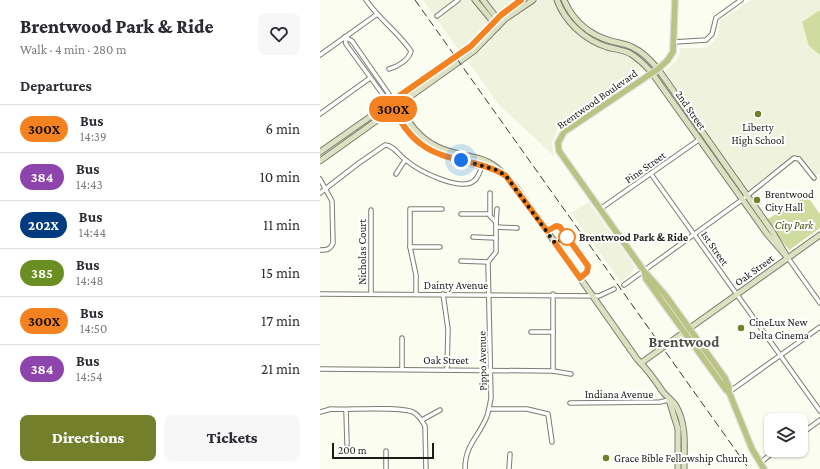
<!DOCTYPE html>
<html lang="en">
<head>
<meta charset="utf-8">
<style>
	body { margin:0; font-family:"Crimson Pro",serif; background:#f7f7f7; color:#2b2b33; height:100vh; display:flex; flex-direction:column; font-size:15px; white-space:nowrap }
	* { box-sizing:border-box; margin:0 }
	p { font-size:13px; color:#7c7c81 }
	.icon { flex:none; width:22px; height:22px; fill:none; stroke:currentColor; stroke-width:2; stroke-linecap:round; stroke-linejoin:round }
	.map { position:relative; flex:1; overflow:hidden }
	.side { display:flex; flex-direction:column; background:#fff; width:320px }
	.side>* { flex:none }
	.badge { padding:0 8px; border-radius:13px; font-size:14px; line-height:26px }
	.fabs { position:absolute; left:444px; top:413px; display:grid; gap:8px }
	.fabs a { display:grid; place-items:center; width:44px; height:44px; border-radius:8px; background:#fff; box-shadow:0 1px 3px #0004; font-size:20px }
	.scale { position:absolute; left:12px; bottom:10px; width:102px; box-sizing:border-box; padding-left:4px; border:2px solid #1b1c17; border-top:0; font-size:11px; line-height:14px; white-space:nowrap; color:#1b1c17; -webkit-text-stroke:3px #fff; paint-order:stroke }
	.you { position:absolute; width:20px; height:20px; margin:-10px; border:3px solid #fff; border-radius:50%; background:#1a73e8; box-shadow:0 0 0 6px #1a73e833 }
	.map>.badge { position:absolute; translate:-50% -50%; box-shadow:0 0 0 2px #fff }
	h2 { padding:0 20px; font-size:15px; line-height:36px }
	.round { display:grid; place-items:center; flex:none; width:42px; height:42px; border-radius:8px; background:#f7f7f7 }
	.overview { display:flex; align-items:center; justify-content:space-between; height:68px; padding:0 20px }
	h1 { font-size:19px; font-weight:800; line-height:30px }
	.button { display:flex; gap:8px; margin-top:auto; padding:8px 20px }
	.button a { flex:1; height:46px; border-radius:8px; background:#737f2b; color:#fff; font-size:16px; font-weight:800; line-height:46px; text-align:center }
	.button a+a { background:#f7f7f7; color:#2b2b33 }
	ul { padding:0; list-style:none }
	li { display:flex; align-items:center; gap:12px; height:48px; padding:0 20px; border-top:1px solid #e1e1e2 }
	li div { flex:1 }
	li b { display:block; font-size:15px }
	li em { font-style:normal }
	li .badge { min-width:44px; font-weight:700; text-align:center }
	main { display:flex; flex:1; min-height:0 }
	.map>svg:first-child { display:block }
</style>
</head>
<body>
<main>
<section class="side">
<div class="overview"><div><h1>Brentwood Park &amp; Ride</h1><p>Walk · 4 min · 280 m</p></div><a class="round"><svg class="icon" aria-label="heart" viewBox="0 0 24 24"><path d="M12 20l-8-8c-3-5 5-10 8-4 3-6 11-1 8 4z"/></svg></a></div>
<h2>Departures</h2>
<ul>
<li><span class="badge" style="background:#f58220;color:#111">300X</span><div><b>Bus</b><p>14:39</p></div><em>6 min</em></li>
<li><span class="badge" style="background:#8e44ad;color:#fff">384</span><div><b>Bus</b><p>14:43</p></div><em>10 min</em></li>
<li><span class="badge" style="background:#003b80;color:#fff">202X</span><div><b>Bus</b><p>14:44</p></div><em>11 min</em></li>
<li><span class="badge" style="background:#6b8e23;color:#fff">385</span><div><b>Bus</b><p>14:48</p></div><em>15 min</em></li>
<li><span class="badge" style="background:#f58220;color:#111">300X</span><div><b>Bus</b><p>14:50</p></div><em>17 min</em></li>
<li><span class="badge" style="background:#8e44ad;color:#fff">384</span><div><b>Bus</b><p>14:54</p></div><em>21 min</em></li>
</ul>
<div class="button"><a>Directions</a><a>Tickets</a></div>
</section>
<div class="map">
<svg width="500" height="469" viewBox="0 0 500 469">
	<rect width="100%" height="100%" fill="#fafdef"/>
	<g fill="#eff3de">
		<path d="M103,0H193L180,10L154,39L139,50Z"/>
		<path d="M220,0H233L242,17L260,36L311,58L321,66V70L238,129L232,142L234,156L179,105L148,61L164,48L184,25Z"/>
		<path d="M431,0H500V172L491,179L474,157L428,190L345,71L357,60L361,48H387L397,38L400,21Z"/>
		<path d="M269,202L315,267L313,271L301,282L251,213Z"/>
	</g>
	<g fill="#d0dba0">
		<path d="M500,10V55L489,46L482,22Z"/>
		<path d="M487,196L500,214V228L469,250L446,220Z"/>
	</g>
	<g fill="none" stroke-linecap="round" stroke-linejoin="round">
		<defs>
			<g id="street">
				<path d="M46,0C59,19 78,32 91,51C89,60 77,67 69,69"/>
				<path d="M117,16L138,0"/>
				<path d="M25,37L32,41L73,100"/>
				<path d="M25,37L26,44L69,103"/>
				<path d="M354,42L386,40L392,34L396,18L421,0"/>
				<path d="M0,55L56,15"/>
				<path d="M0,114L50,78"/>
				<path d="M76,174L85,160"/>
				<path d="M331,174L500,411"/>
				<path d="M0,179L12,201L13,243C10,250 7,250 0,250"/>
				<path d="M0,193L39,163L65,145C74,145 80,157 87,161C99,171 142,193 155,180C159,176 160,171 162,166"/>
				<path d="M280,209L380,139"/>
				<path d="M141,214H170"/>
				<path d="M176,222L177,209"/>
				<path d="M176,227L197,228"/>
				<path d="M153,237L176,238"/>
				<path d="M90,247H120"/>
				<path d="M468,258L500,303"/>
				<path d="M141,261L168,262"/>
				<path d="M304,285L423,199L474,158L479,159L494,178"/>
				<path d="M0,294L279,296L294,289"/>
				<path d="M51,294V210"/>
				<path d="M96,294V275L90,247V209H122"/>
				<path d="M123,294L128,329L127,370"/>
				<path d="M233,294V371"/>
				<path d="M211,332H233"/>
				<path d="M0,369L233,371L251,374"/>
				<path d="M82,369V338"/>
				<path d="M409,392L500,327"/>
				<path d="M250,403L340,402L349,400"/>
				<path d="M169,409H207L228,414L232,442"/>
				<path d="M26,410L27,444"/>
				<path d="M0,412L11,409C29,410 80,406 93,412C99,415 102,421 105,426L106,469"/>
				<path d="M102,420L120,410"/>
				<path d="M481,434L500,420"/>
				<path d="M440,463L456,450"/>
				<path d="M66,469V451"/>
				<path d="M145,469C145,444 159,437 167,416C169,410 170,404 171,398L168,262L176,252V222L170,216V193"/>
				<path d="M189,469L190,454"/>
			</g>
			<g id="secondary">
				<path d="M155,0L175,24"/>
				<path d="M163,0L179,21"/>
				<path d="M237,0C245,22 265,40 287,47C295,49 304,50 311,54C319,59 326,66 332,73L447,234L468,258"/>
				<path d="M244,0C253,21 270,35 291,41C298,43 306,44 312,47C323,52 330,60 338,69L452,231L467,257"/>
				<path d="M73,100C85,116 95,134 112,144C129,155 150,154 168,162C177,166 189,179 196,187L317,359C327,369 335,380 343,392C347,397 353,401 356,406C367,425 364,448 364,469"/>
				<path d="M71,107C80,119 88,133 100,143C114,156 157,166 176,169"/>
				<path d="M0,152L151,46L181,15L201,0"/>
				<path d="M0,161L154,51L185,19L213,0"/>
				<path d="M321,363L500,235"/>
				<path d="M349,400L358,429V469"/>
			</g>
			<g id="primary">
				<path d="M355,0L353,52L347,61L338,69L244,132L238,143L239,151L324,271L346,296L405,378L409,387V392L432,449L444,469"/>
				<path d="M324,271L326,279L406,390L409,392"/>
			</g>
		</defs>
		<use href="#street" stroke="#7b7d71" stroke-width="5.5"/>
		<use href="#secondary" stroke="#7b7d71" stroke-width="7"/>
		<use href="#primary" stroke="#dfdfdf" stroke-width="8"/>
		<use href="#street" stroke="#fff" stroke-width="3.5"/>
		<use href="#secondary" stroke="#dde1c1" stroke-width="5"/>
		<use href="#primary" stroke="#bbc383" stroke-width="5.5"/>
		<path stroke="#373932" stroke-width="1" stroke-dasharray="8 4" stroke-linecap="butt" d="M95,0L429,469"/>
	</g>
	<g fill="none" stroke-linecap="round" stroke-linejoin="round">
		<defs>
			<path id="line" d="M201,0L181,15L151,46L69,103C78,117 87,134 101,144C125,163 161,159 186,176L227,231L236,226L240,227L268,266L267,272L260,278L235,243"/>
		</defs>
		<use href="#line" stroke="#fff" stroke-width="9"/>
		<use href="#line" stroke="#f58220" stroke-width="6"/>
		<path stroke="#1b1c17" stroke-width="4" stroke-dasharray="0 7.2" d="M141,160L177,170L186,176L235,243L247,237"/>
	</g>
	<g fill="#737f2b" stroke="#fff" stroke-width="1.5">
		<circle cx="438" cy="114" r="4"/>
		<circle cx="437" cy="200" r="4"/>
		<circle cx="421" cy="328" r="4"/>
		<circle cx="286" cy="458" r="4"/>
	</g>
	<circle fill="#fff" stroke="#f58220" stroke-width="2" cx="247" cy="237" r="8"/>
	<g text-anchor="middle" dominant-baseline="central" stroke-width="4" stroke-linejoin="round" paint-order="stroke">
		<g font-size="11" fill="#1b1c17" stroke="#fff">
			<text transform="translate(277 99) rotate(-35)">Brentwood Boulevard</text>
			<text transform="translate(371 110) rotate(55)">2nd Street</text>
			<text transform="translate(325 167) rotate(-35)">Pine Street</text>
			<text transform="translate(395 248) rotate(55)">1st Street</text>
			<text transform="translate(42 252) rotate(-90)">Nicholas Court</text>
			<text transform="translate(434 270) rotate(-36)">Oak Street</text>
			<text x="136" y="285">Dainty Avenue</text>
			<text x="126" y="360">Oak Street</text>
			<text transform="translate(162 361) rotate(-91)">Pippo Avenue</text>
			<text x="299" y="394">Indiana Avenue</text>
		</g>
		<g font-size="11" fill="#1b1c17" stroke="#fff" text-anchor="start">
			<text x="438" y="127" text-anchor="middle">Liberty<tspan x="438" dy="13">High School</tspan></text>
			<text x="445" y="194">Brentwood<tspan x="445" dy="13">City Hall</tspan></text>
			<text x="429" y="322">CineLux New<tspan x="429" dy="13">Delta Cinema</tspan></text>
			<text x="294" y="458">Grace Bible Fellowship Church</text>
		</g>
		<g font-size="11" font-style="italic" fill="#444d03" stroke="#fff">
			<text x="474" y="225">City Park</text>
		</g>
		<g font-size="11" font-weight="bold" fill="#1b1c17" stroke="#fff" text-anchor="start">
			<text x="259" y="237">Brentwood Park &amp; Ride</text>
		</g>
		<g font-size="15" font-weight="bold" fill="#4d4f44" stroke="#fff">
			<text x="364" y="342">Brentwood</text>
		</g>
	</g>
</svg>
<div class="fabs">
<a><svg class="icon" aria-label="layers" viewBox="0 0 24 24"><path d="M12 4l9 5-9 5-9-5zM3 14l9 5 9-5"/></svg></a>
</div>
<div class="scale">200 m</div>
<div class="you" style="left:141px;top:160px"></div>
<b class="badge" style="left:73px;top:109px;background:#f58220;color:#111">300X</b>
</div>
</main>
</body>
</html>
